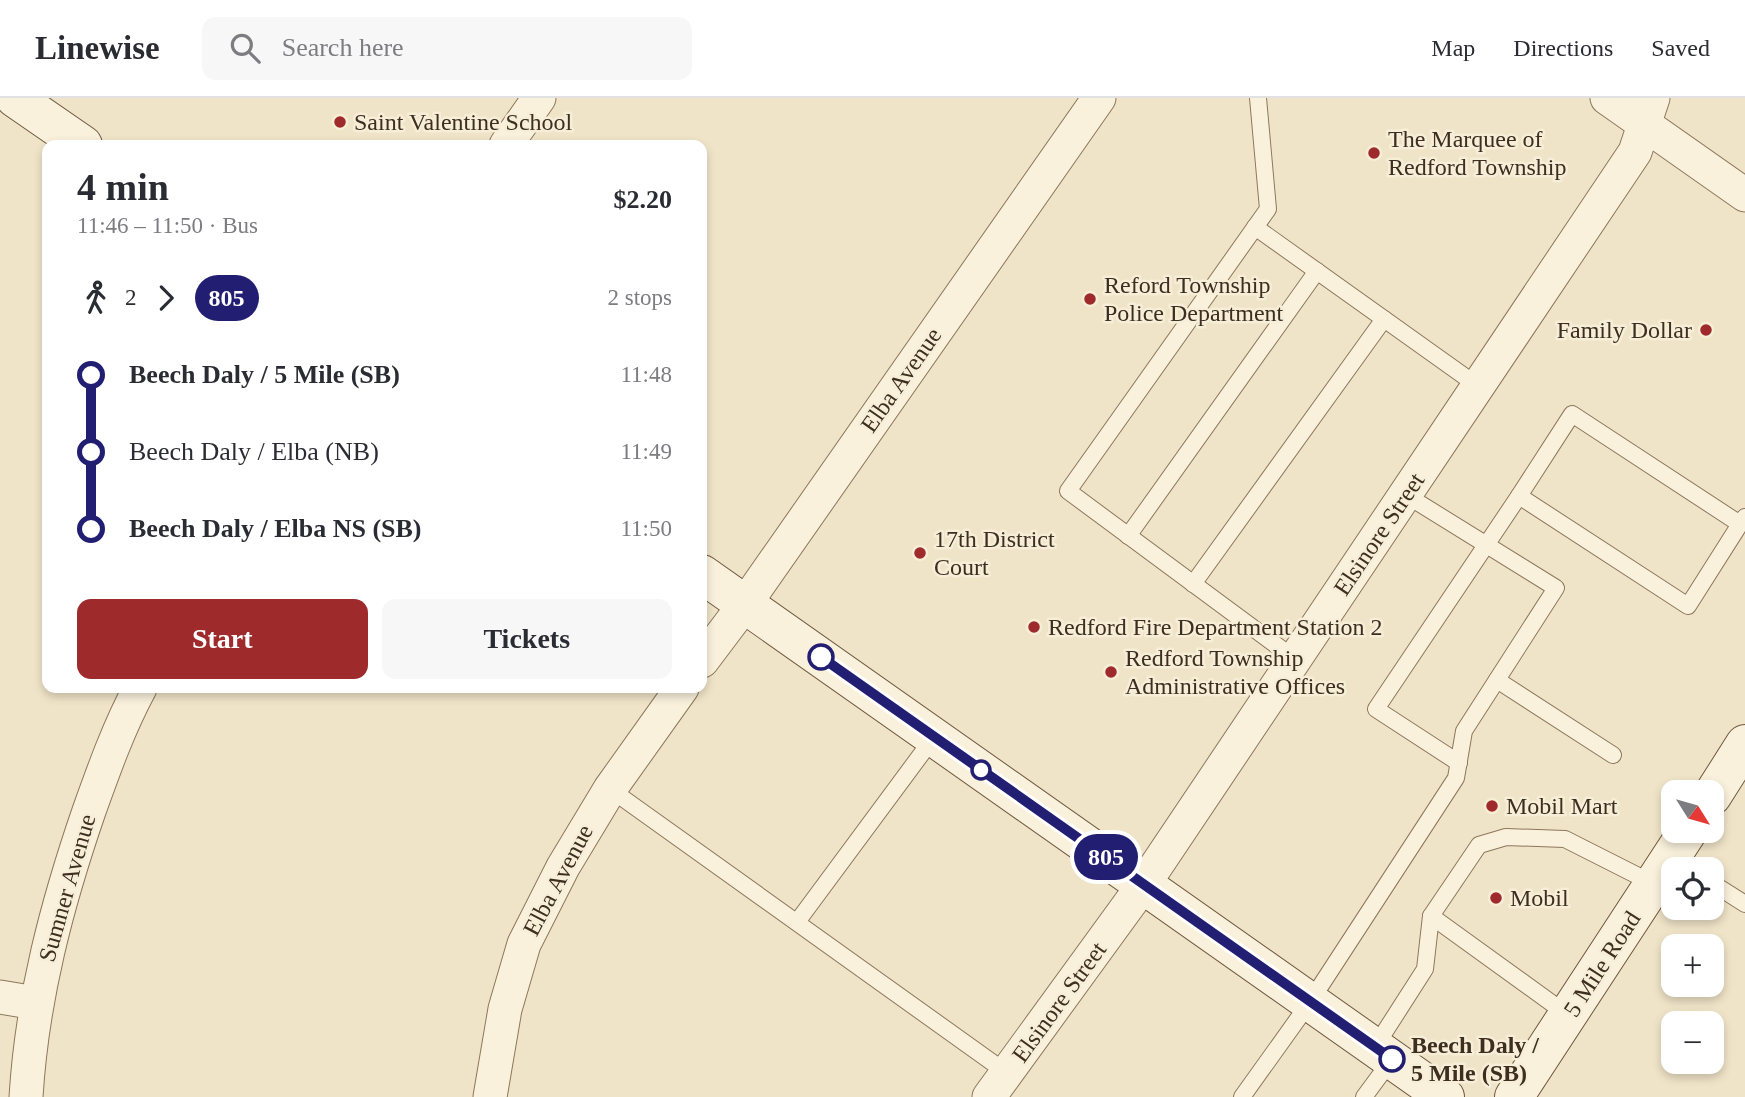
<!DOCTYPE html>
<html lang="en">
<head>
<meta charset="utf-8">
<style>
	body { margin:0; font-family:Georgia,serif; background:#f7f7f7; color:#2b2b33; height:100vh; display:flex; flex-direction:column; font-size:26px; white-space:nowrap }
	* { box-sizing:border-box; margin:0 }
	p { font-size:23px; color:#7c7c81 }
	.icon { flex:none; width:38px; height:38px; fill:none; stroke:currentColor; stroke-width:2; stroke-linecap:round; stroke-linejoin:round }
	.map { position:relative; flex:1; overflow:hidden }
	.details { position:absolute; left:42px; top:42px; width:665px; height:553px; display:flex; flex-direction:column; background:#fff; border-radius:14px; box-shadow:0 4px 10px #0003 }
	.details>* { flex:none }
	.badge { padding:0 14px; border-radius:23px; font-size:24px; line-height:46px }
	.needle { width:46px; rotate:127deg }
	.fabs { position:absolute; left:1661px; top:682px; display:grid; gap:14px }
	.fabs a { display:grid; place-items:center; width:63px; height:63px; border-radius:14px; background:#fff; box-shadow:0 4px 10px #0003; font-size:35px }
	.map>.badge { position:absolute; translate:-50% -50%; box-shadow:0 0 0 4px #fff }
	.legs { display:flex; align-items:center; gap:10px; height:77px; padding:0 35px; font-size:23px }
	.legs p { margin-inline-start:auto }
	.headline { display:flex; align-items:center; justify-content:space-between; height:119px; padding:0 35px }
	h1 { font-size:38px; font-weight:700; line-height:52px }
	.cta { display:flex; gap:14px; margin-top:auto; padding:14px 35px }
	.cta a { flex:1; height:80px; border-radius:14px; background:#9e2a2b; color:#fff; font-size:28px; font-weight:700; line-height:80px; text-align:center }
	.cta a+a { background:#f7f7f7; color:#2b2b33 }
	ul { padding:0 35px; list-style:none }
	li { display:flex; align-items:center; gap:24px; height:77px; font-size:26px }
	li i { display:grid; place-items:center; width:10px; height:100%; margin:0 9px; background:currentColor }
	li i::after { content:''; width:18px; height:18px; margin:-9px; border:5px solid; border-radius:50%; background:#fff }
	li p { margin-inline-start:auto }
	li:first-child i { background:linear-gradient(#0000 50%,currentColor 0) }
	li:last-child i { background:linear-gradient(currentColor 50%,#0000 0) }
	header { display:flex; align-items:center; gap:42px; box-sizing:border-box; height:98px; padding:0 35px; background:#fff; border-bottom:2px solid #e1e1e2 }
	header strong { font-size:33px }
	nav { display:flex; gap:38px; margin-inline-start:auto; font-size:24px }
	.search { width:490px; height:63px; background:#f7f7f7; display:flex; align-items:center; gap:18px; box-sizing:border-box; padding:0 24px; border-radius:14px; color:#7c7c81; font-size:26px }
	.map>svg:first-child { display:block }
</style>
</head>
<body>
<header>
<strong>Linewise</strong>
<div class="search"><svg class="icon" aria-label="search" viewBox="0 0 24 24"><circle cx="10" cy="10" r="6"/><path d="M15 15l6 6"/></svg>Search here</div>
<nav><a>Map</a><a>Directions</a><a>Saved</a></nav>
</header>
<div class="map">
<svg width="1745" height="999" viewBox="0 0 1745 999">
	<rect width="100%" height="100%" fill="#f0e4c8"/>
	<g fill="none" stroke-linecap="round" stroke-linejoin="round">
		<defs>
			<g id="service">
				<path d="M1258,0L1268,111L1068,393L1295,561"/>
				<path d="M1255,129L1478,288"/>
				<path d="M1519,398L1688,508L1740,426"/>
				<path d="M1128,438L1317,173"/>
				<path d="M1193,486L1384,221"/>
				<path d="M1497,582L1613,657"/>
				<path d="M1459,665L1376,611L1519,398L1572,316L1740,426L1745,419"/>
				<path d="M610,691L1007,975"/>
				<path d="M1712,785L1745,806"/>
				<path d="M1431,818L1568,917"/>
				<path d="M797,824L934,639"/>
				<path d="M1375,949L1425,871L1431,818L1479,747L1506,739L1565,741L1654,786"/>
				<path d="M1242,999L1310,904L1456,680L1464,633L1556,490L1406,397"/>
				<path d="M1364,999L1392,961"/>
			</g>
			<g id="minor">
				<path d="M1607,0L1745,97"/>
				<path d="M506,47L539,0"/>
				<path d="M702,563L745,506L1099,0"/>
				<path d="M0,899L36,905"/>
				<path d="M26,999C32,900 57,806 89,713C104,671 119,629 140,590"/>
				<path d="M490,999L505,911L524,846L563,769L610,691L682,590"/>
				<path d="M989,999L1144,786L1635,54L1653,0"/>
			</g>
			<g id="secondary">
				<path d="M15,0L83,47"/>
				<path d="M702,476L1445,999"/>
				<path d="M1712,698L1745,646"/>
				<path d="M1514,999L1688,733"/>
			</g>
		</defs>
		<use href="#service" stroke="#8d765c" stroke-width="18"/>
		<use href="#minor" stroke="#8d765c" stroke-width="35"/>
		<use href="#secondary" stroke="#6f573f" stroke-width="40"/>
		<use href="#service" stroke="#faf1dc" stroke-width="16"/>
		<use href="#minor" stroke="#faf1dc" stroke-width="33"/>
		<use href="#secondary" stroke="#faf1dc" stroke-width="38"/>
	</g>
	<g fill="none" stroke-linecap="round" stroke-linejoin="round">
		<defs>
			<path id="line-1" d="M821,559L1392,961"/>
		</defs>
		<use href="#line-1" stroke="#fff" stroke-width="16"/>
		<use href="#line-1" stroke="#221e72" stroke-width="10"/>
	</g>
	<g fill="#9e2a2b" stroke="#f7eed8" stroke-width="2.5">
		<circle cx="340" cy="24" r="7"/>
		<circle cx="1374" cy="55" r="7"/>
		<circle cx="1090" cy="201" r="7"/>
		<circle cx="1706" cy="232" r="7"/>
		<circle cx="920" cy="455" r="7"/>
		<circle cx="1034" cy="529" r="7"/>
		<circle cx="1111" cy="574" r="7"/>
		<circle cx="1492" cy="708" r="7"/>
		<circle cx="1496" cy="800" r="7"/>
	</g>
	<g fill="#fff" stroke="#221e72" stroke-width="3.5">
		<circle cx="821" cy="559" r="12"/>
		<circle cx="981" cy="672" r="9"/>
		<circle cx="1392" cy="961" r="12"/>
	</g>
	<g text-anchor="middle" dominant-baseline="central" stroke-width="5" stroke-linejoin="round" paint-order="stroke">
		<g font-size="24" fill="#3d2e20" stroke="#f7eed8" text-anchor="start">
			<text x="354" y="24">Saint Valentine School</text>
			<text x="1388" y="41">The Marquee of<tspan x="1388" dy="28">Redford Township</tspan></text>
			<text x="1104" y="187">Reford Township<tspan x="1104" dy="28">Police Department</tspan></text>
			<text x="1692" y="232" text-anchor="end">Family Dollar</text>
			<text x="934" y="441">17th District<tspan x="934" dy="28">Court</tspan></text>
			<text x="1048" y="529">Redford Fire Department Station 2</text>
			<text x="1125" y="560">Redford Township<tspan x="1125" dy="28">Administrative Offices</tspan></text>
			<text x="1506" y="708">Mobil Mart</text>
			<text x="1510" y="800">Mobil</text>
		</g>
		<g font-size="24" fill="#3d2e20" stroke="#f7eed8">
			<text transform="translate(901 282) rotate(-55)">Elba Avenue</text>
			<text transform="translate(1379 436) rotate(-56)">Elsinore Street</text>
			<text transform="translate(558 782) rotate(-62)">Elba Avenue</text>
			<text transform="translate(67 790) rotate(-74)">Sumner Avenue</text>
			<text transform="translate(1602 866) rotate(-57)">5 Mile Road</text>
			<text transform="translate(1059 904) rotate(-54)">Elsinore Street</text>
		</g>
		<g font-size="24" font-weight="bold" fill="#3d2e20" stroke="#f7eed8" text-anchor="start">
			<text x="1411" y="947">Beech Daly /<tspan x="1411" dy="28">5 Mile (SB)</tspan></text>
		</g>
	</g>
</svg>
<div class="fabs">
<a><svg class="needle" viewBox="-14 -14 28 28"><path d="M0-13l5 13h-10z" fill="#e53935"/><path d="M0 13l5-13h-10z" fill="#7c7c81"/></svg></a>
<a><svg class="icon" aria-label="locate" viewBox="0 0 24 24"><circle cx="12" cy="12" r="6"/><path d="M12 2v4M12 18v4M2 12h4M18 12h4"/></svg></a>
<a>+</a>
<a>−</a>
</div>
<b class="badge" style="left:1106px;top:759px;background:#221e72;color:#fff">805</b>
<section class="details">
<div class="headline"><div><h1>4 min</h1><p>11:46 – 11:50 · Bus</p></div><b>$2.20</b></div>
<div class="legs"><svg class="icon" aria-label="walk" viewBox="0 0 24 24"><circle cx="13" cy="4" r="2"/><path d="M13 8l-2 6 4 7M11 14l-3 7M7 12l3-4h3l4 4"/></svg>2<svg class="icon" aria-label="forward" viewBox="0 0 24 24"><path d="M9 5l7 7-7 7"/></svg><b class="badge" style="background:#221e72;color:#fff">805</b><p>2 stops</p></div>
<ul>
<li><i style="color:#221e72"></i><b>Beech Daly / 5 Mile (SB)</b><p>11:48</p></li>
<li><i style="color:#221e72"></i><span>Beech Daly / Elba (NB)</span><p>11:49</p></li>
<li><i style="color:#221e72"></i><b>Beech Daly / Elba NS (SB)</b><p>11:50</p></li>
</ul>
<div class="cta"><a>Start</a><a>Tickets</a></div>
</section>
</div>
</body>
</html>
